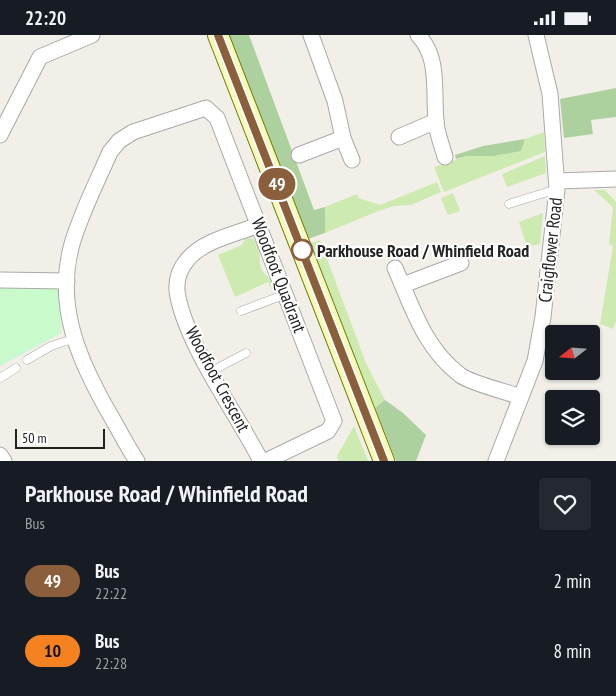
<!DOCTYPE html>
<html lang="en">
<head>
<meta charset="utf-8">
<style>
	body { margin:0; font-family:"PT Sans Narrow",sans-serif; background:#242831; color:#f1f3f6; height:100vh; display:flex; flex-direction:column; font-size:19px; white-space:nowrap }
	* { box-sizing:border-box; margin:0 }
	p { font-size:16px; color:#9ea1a6 }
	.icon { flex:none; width:28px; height:28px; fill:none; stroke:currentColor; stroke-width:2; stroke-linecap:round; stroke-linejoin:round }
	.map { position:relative; height:426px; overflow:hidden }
	.drawer { display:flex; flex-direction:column; background:#171b24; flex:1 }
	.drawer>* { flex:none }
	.badge { padding:0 10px; border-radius:16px; font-size:18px; line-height:32px }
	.needle { width:32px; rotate:253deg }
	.controls { position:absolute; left:545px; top:290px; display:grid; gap:10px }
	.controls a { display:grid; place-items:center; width:55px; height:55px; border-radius:5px; background:#171b24; box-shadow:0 1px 4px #0004; font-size:25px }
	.scale { position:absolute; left:15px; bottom:12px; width:90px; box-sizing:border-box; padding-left:5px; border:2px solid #222; border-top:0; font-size:14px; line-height:18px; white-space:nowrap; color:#222; -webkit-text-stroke:4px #fff; paint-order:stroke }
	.map>.badge { position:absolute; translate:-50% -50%; box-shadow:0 0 0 2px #fff }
	.round { display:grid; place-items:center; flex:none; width:52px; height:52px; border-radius:5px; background:#242831 }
	.overview { display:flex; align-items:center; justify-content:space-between; height:85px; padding:0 25px }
	h1 { font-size:24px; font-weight:700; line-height:38px }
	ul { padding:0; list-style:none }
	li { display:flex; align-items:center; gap:15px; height:70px; padding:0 25px }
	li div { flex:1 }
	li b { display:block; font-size:19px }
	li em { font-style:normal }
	li .badge { min-width:55px; font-weight:700; text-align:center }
	.status { display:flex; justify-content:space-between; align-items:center; height:35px; padding:0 25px; background:#171b24; direction:ltr }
	.status svg { height:14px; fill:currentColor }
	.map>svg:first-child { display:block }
</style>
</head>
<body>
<div class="status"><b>22:20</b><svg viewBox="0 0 49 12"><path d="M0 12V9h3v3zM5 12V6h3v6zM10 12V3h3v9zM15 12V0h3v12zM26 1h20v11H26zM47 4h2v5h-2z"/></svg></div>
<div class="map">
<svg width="616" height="426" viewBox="0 0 616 426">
	<rect width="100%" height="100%" fill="#f2efe9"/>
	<g fill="#cdebb0">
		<path d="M544,97L545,117L444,157L434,132L467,121H494L521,116L525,104Z"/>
		<path d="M545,121L546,138L507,152L502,139Z"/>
		<path d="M437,147L441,157L411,170L394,171L376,177L325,198V172L357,159L359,163L380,170Z"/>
		<path d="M594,155H605L616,167V286L613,294L600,289L613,211L609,209L613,172Z"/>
		<path d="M453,158L460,176L448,180L441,163Z"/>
		<path d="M543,178L540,209L527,212L519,187Z"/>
		<path d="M252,203C265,215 257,221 261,233C264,240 267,240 271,245C273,248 274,254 276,257L273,258L268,247L235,262L218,220L242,210L245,204Z"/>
		<path d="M320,205L366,328L385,365L375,373L309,209Z"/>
		<path d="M354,391L368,426H339L337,421Z"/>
	</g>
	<g fill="#add19e">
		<path d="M227,0H249L314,175L325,172V198L308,204Z"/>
		<path d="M616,53V82L591,85L593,99L564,103L560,64Z"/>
		<path d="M525,104L521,116L494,121H467L456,124L455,120L483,111Z"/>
		<path d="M385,365L403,378L426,400L416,426H396L375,373Z"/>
	</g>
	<path fill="#c8facc" d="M0,251H52L61,257V298L0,331Z"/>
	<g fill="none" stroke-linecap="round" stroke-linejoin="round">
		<defs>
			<g id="lane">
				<path d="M509,169L557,154"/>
				<path d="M241,276L286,259"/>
				<path d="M27,325L51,311L73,304"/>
				<path d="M210,337L246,318"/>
				<path d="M0,343L16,333"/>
			</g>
			<g id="street">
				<path d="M311,0L335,66L343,103L352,125"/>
				<path d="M418,0C440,23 433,55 436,85C436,97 442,110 445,122"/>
				<path d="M0,100L40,22L92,0"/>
				<path d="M399,102L436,86"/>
				<path d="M299,120L343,103"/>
				<path d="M557,146L616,144"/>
				<path d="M259,190C236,199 204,205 188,224C180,233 176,244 177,256C184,307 237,379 261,426"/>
				<path d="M395,233C412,271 424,313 460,340C470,348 507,357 521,362"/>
				<path d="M0,245L67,246"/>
				<path d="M403,250L461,228"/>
				<path d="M0,420L4,426"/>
				<path d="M137,426C128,413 120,397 112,383C81,330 54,273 72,209C81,178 97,147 110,117L119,106L133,97L206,73L217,83L334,386L328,396L266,426"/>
				<path d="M496,426L535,326L543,282L557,154L550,59L536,0"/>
			</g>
			<path id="secondary" d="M218,0L384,426"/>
		</defs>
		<use href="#lane" stroke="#a9a9a9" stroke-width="9"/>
		<use href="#street" stroke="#a9a9a9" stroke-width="17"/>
		<use href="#secondary" stroke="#707d05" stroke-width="22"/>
		<use href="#lane" stroke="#fff" stroke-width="8"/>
		<use href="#street" stroke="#fff" stroke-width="15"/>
		<use href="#secondary" stroke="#f7fabf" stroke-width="20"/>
	</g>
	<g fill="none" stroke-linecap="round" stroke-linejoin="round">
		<defs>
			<path id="line" d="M218,0L384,426"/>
		</defs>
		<use href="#line" stroke="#fff" stroke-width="11"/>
		<use href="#line" stroke="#8b5e3c" stroke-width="8"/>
	</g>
	<circle fill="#fff" stroke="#8b5e3c" stroke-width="2.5" cx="302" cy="215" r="10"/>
	<g text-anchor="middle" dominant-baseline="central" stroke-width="4.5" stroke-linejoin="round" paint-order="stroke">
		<g font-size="18" font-weight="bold" fill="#222" stroke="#fff" text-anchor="start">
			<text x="317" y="215">Parkhouse Road / Whinfield Road</text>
		</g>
		<g font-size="18" fill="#222" stroke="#fff">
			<text transform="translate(550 215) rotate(-84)">Craigflower Road</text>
			<text transform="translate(279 240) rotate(69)">Woodfoot Quadrant</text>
			<text transform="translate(218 344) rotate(62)">Woodfoot Crescent</text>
		</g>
	</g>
</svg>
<div class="controls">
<a><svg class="needle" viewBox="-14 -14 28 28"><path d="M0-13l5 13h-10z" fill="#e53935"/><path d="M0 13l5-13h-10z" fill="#9ea1a6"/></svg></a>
<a><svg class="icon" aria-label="layers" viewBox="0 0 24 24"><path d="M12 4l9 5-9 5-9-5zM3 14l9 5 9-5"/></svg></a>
</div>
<div class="scale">50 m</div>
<b class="badge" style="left:277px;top:149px;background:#8b5e3c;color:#fff">49</b>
</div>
<section class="drawer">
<div class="overview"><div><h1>Parkhouse Road / Whinfield Road</h1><p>Bus</p></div><a class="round"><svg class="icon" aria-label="heart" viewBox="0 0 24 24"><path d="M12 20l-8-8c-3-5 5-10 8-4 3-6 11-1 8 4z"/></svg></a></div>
<ul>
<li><span class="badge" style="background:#8b5e3c;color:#fff">49</span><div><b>Bus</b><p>22:22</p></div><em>2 min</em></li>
<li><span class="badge" style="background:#f58220;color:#111">10</span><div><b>Bus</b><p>22:28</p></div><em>8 min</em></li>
</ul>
</section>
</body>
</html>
